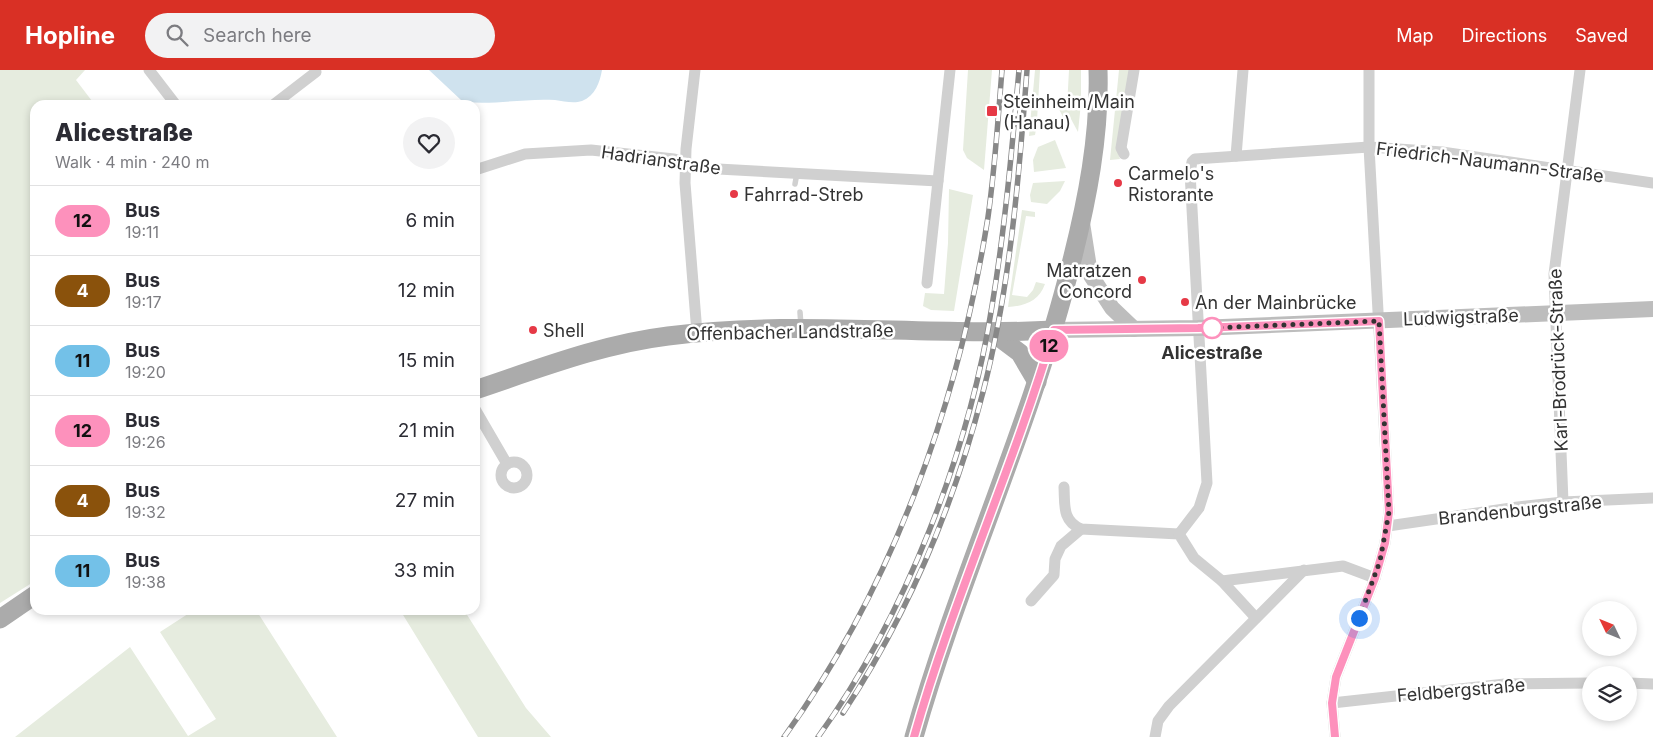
<!DOCTYPE html>
<html lang="en">
<head>
<meta charset="utf-8">
<style>
	body { margin:0; font-family:Inter,sans-serif; background:#f2f2f3; color:#2b2b33; height:100vh; display:flex; flex-direction:column; font-size:19px; white-space:nowrap }
	* { box-sizing:border-box; margin:0 }
	p { font-size:16px; color:#7c7c81 }
	.icon { flex:none; width:28px; height:28px; fill:none; stroke:currentColor; stroke-width:2; stroke-linecap:round; stroke-linejoin:round }
	.map { position:relative; flex:1; overflow:hidden }
	.drawer { position:absolute; left:30px; top:30px; width:450px; height:515px; display:flex; flex-direction:column; background:#fff; border-radius:15px; box-shadow:0 2px 8px #0003 }
	.drawer>* { flex:none }
	.badge { padding:0 10px; border-radius:16px; font-size:18px; line-height:32px }
	.needle { width:32px; rotate:313deg }
	.fabs { position:absolute; left:1582px; top:531px; display:grid; gap:10px }
	.fabs a { display:grid; place-items:center; width:55px; height:55px; border-radius:50%; background:#fff; box-shadow:0 2px 8px #0003; font-size:25px }
	.you { position:absolute; width:25px; height:25px; margin:-12px; border:4px solid #fff; border-radius:50%; background:#1a73e8; box-shadow:0 0 0 8px #1a73e833 }
	.map>.badge { position:absolute; translate:-50% -50%; box-shadow:0 0 0 2px #fff }
	.round { display:grid; place-items:center; flex:none; width:52px; height:52px; border-radius:26px; background:#f2f2f3 }
	.overview { display:flex; align-items:center; justify-content:space-between; height:85px; padding:0 25px }
	h1 { font-size:24px; font-weight:800; line-height:38px }
	ul { padding:0; list-style:none }
	li { display:flex; align-items:center; gap:15px; height:70px; padding:0 25px; border-top:1px solid #e1e1e2 }
	li div { flex:1 }
	li b { display:block; font-size:19px }
	li em { font-style:normal }
	li .badge { min-width:55px; font-weight:700; text-align:center }
	header { display:flex; align-items:center; gap:30px; box-sizing:border-box; height:70px; padding:0 25px; background:#d93025; color:#fff }
	header strong { font-size:24px }
	nav { display:flex; gap:28px; margin-inline-start:auto; font-size:18px }
	.search { width:350px; height:45px; background:#f2f2f3; display:flex; align-items:center; gap:12px; box-sizing:border-box; padding:0 18px; border-radius:28px; color:#7c7c81; font-size:19px }
	.map>svg:first-child { display:block }
</style>
</head>
<body>
<header>
<strong>Hopline</strong>
<div class="search"><svg class="icon" aria-label="search" viewBox="0 0 24 24"><circle cx="10" cy="10" r="6"/><path d="M15 15l6 6"/></svg>Search here</div>
<nav><a>Map</a><a>Directions</a><a>Saved</a></nav>
</header>
<div class="map">
<svg width="1653" height="667" viewBox="0 0 1653 667">
	<rect width="100%" height="100%" fill="#fff"/>
	<g fill="#e6ecdf">
		<path d="M0,0H85L76,10L95,35H35V511L0,533Z"/>
		<path d="M968,0H992L984,100L967,88L963,80Z"/>
		<path d="M1035,0H1040L1037,50L1047,51V55L1037,54L1035,65L1029,66Z"/>
		<path d="M1069,0H1081V33L1078,62L1071,49L1063,47L1058,37H1067Z"/>
		<path d="M1119,0H1130L1118,83L1120,89L1110,90Z"/>
		<path d="M1055,70L1066,98L1034,102L1033,90L1038,77Z"/>
		<path d="M1065,111L1060,121L1047,134L1031,132L1030,125L1033,113Z"/>
		<path d="M949,119L973,125L954,241L931,240L923,236L925,223L944,224L948,173Z"/>
		<path d="M1022,140L1035,142V147L1026,146L1012,225L1027,227L1033,220L1036,212L1045,214C1039,231 1025,236 1008,237Z"/>
		<path d="M194,540H256L337,667H15L130,577L188,666L216,649L160,562Z"/>
		<path d="M400,540H464L526,638L551,667H478Z"/>
	</g>
	<path fill="#cfe2ee" d="M429,0H602C600,12 595,26 582,31C573,34 564,31 555,30C526,28 495,35 466,32L461,30Z"/>
	<g fill="none" stroke-linecap="round" stroke-linejoin="round">
		<g stroke="#d0d0d0" stroke-width="5.5">
			<path d="M795,114L797,103"/>
			<path d="M800,242L801,256"/>
		</g>
		<g stroke="#d0d0d0" stroke-width="11">
			<path d="M149,0L176,35"/>
			<path d="M695,0L686,79L685,113L697,263"/>
			<path d="M273,35L316,2"/>
			<path d="M1124,84L1121,78L1134,0"/>
			<path d="M1236,86L1243,0"/>
			<path d="M475,100L525,84L591,80L674,89L700,98L938,111"/>
			<path d="M927,213L950,0"/>
			<path d="M475,339L507,394"/>
			<circle cx="514" cy="405" r="13"/>
			<path d="M1064,417C1065,435 1062,451 1081,459L1179,464L1194,488L1222,511L1256,548"/>
			<path d="M1563,432L1554,204L1580,0"/>
			<path d="M1388,456L1518,437L1563,432L1653,428"/>
			<path d="M1179,464L1199,438L1207,413L1190,102L1192,92L1195,89L1369,77L1442,82L1653,113"/>
			<path d="M1222,511L1343,496L1375,508"/>
			<path d="M1031,531L1054,505L1055,489L1061,476L1081,459"/>
			<path d="M1629,613L1653,614"/>
			<path d="M1332,633L1505,614L1591,613"/>
			<path d="M1155,667L1158,651L1169,636L1304,500"/>
			<path d="M1335,667L1332,633L1336,607L1375,508L1385,473L1389,442L1369,77V0"/>
		</g>
		<g stroke="#bdbdbd" stroke-width="16">
			<path d="M1082,153L1090,204L1112,238L1134,259"/>
			<path d="M1054,260L1198,258L1653,239"/>
		</g>
		<g stroke="#ababab" stroke-width="19">
			<path d="M992,262L1020,283L1037,312"/>
			<path d="M475,320C538,299 602,274 668,266C796,249 925,267 1054,260"/>
			<path d="M0,549L35,525"/>
			<path d="M914,667C959,507 1031,356 1071,194C1087,131 1100,66 1098,0"/>
		</g>
		<defs>
			<g id="rail">
				<path d="M843,643C907,546 954,435 983,322C1010,218 1019,107 1027,0"/>
				<path d="M784,667C894,515 959,331 988,147C995,98 998,49 1002,0"/>
				<path d="M818,667C905,547 969,382 992,236C1005,158 1012,79 1019,0"/>
			</g>
		</defs>
		<use href="#rail" stroke="#888" stroke-width="5.5"/>
		<use href="#rail" stroke="#fff" stroke-width="4" stroke-dasharray="11" stroke-linecap="butt"/>
	</g>
	<g fill="none" stroke-linecap="round" stroke-linejoin="round">
		<defs>
			<path id="line" d="M914,667C953,529 1013,398 1054,260L1198,258L1379,251L1389,442L1385,473L1375,508L1336,607L1332,633L1335,667"/>
		</defs>
		<use href="#line" stroke="#fff" stroke-width="11"/>
		<use href="#line" stroke="#fd91bc" stroke-width="8"/>
		<path stroke="#333" stroke-width="5" stroke-dasharray="0 9" d="M1212,258L1379,251L1389,442L1380,491L1359,548"/>
	</g>
	<g fill="#e63946" stroke="#fff" stroke-width="2">
		<rect x="986" y="35" width="12" height="12" rx="2.5"/>
		<circle cx="1118" cy="113" r="5"/>
		<circle cx="734" cy="124" r="5"/>
		<circle cx="1142" cy="210" r="5"/>
		<circle cx="1185" cy="232" r="5"/>
		<circle cx="533" cy="260" r="5"/>
	</g>
	<circle fill="#fff" stroke="#fd91bc" stroke-width="2.5" cx="1212" cy="258" r="10"/>
	<g text-anchor="middle" dominant-baseline="central" stroke-width="5" stroke-linejoin="round" paint-order="stroke">
		<g font-size="18" fill="#333" stroke="#fff" text-anchor="start">
			<text x="1003" y="31">Steinheim/Main<tspan x="1003" dy="21">(Hanau)</tspan></text>
			<text x="1128" y="103">Carmelo's<tspan x="1128" dy="21">Ristorante</tspan></text>
			<text x="744" y="124">Fahrrad-Streb</text>
			<text x="1132" y="200" text-anchor="end">Matratzen<tspan x="1132" dy="21">Concord</tspan></text>
			<text x="1195" y="232">An der Mainbrücke</text>
			<text x="543" y="260">Shell</text>
		</g>
		<g font-size="18" fill="#333" stroke="#fff">
			<text transform="translate(661 90) rotate(8)">Hadrianstraße</text>
			<text transform="translate(1490 92) rotate(7)">Friedrich-Naumann-Straße</text>
			<text transform="translate(1461 247) rotate(-2)">Ludwigstraße</text>
			<text transform="translate(790 262) rotate(-1)">Offenbacher Landstraße</text>
			<text transform="translate(1558 290) rotate(-92)">Karl-Brodrück-Straße</text>
			<text transform="translate(1520 440) rotate(-6)">Brandenburgstraße</text>
			<text transform="translate(1461 620) rotate(-5)">Feldbergstraße</text>
		</g>
		<g font-size="18" font-weight="bold" fill="#333" stroke="#fff">
			<text x="1212" y="282">Alicestraße</text>
		</g>
	</g>
</svg>
<div class="fabs">
<a><svg class="needle" viewBox="-14 -14 28 28"><path d="M0-13l5 13h-10z" fill="#e53935"/><path d="M0 13l5-13h-10z" fill="#7c7c81"/></svg></a>
<a><svg class="icon" aria-label="layers" viewBox="0 0 24 24"><path d="M12 4l9 5-9 5-9-5zM3 14l9 5 9-5"/></svg></a>
</div>
<div class="you" style="left:1359px;top:548px"></div>
<b class="badge" style="left:1049px;top:276px;background:#fd91bc;color:#111">12</b>
<section class="drawer">
<div class="overview"><div><h1>Alicestraße</h1><p>Walk · 4 min · 240 m</p></div><a class="round"><svg class="icon" aria-label="heart" viewBox="0 0 24 24"><path d="M12 20l-8-8c-3-5 5-10 8-4 3-6 11-1 8 4z"/></svg></a></div>
<ul>
<li><span class="badge" style="background:#fd91bc;color:#111">12</span><div><b>Bus</b><p>19:11</p></div><em>6 min</em></li>
<li><span class="badge" style="background:#8a520c;color:#fff">4</span><div><b>Bus</b><p>19:17</p></div><em>12 min</em></li>
<li><span class="badge" style="background:#73c1e8;color:#111">11</span><div><b>Bus</b><p>19:20</p></div><em>15 min</em></li>
<li><span class="badge" style="background:#fd91bc;color:#111">12</span><div><b>Bus</b><p>19:26</p></div><em>21 min</em></li>
<li><span class="badge" style="background:#8a520c;color:#fff">4</span><div><b>Bus</b><p>19:32</p></div><em>27 min</em></li>
<li><span class="badge" style="background:#73c1e8;color:#111">11</span><div><b>Bus</b><p>19:38</p></div><em>33 min</em></li>
</ul>
</section>
</div>
</body>
</html>
